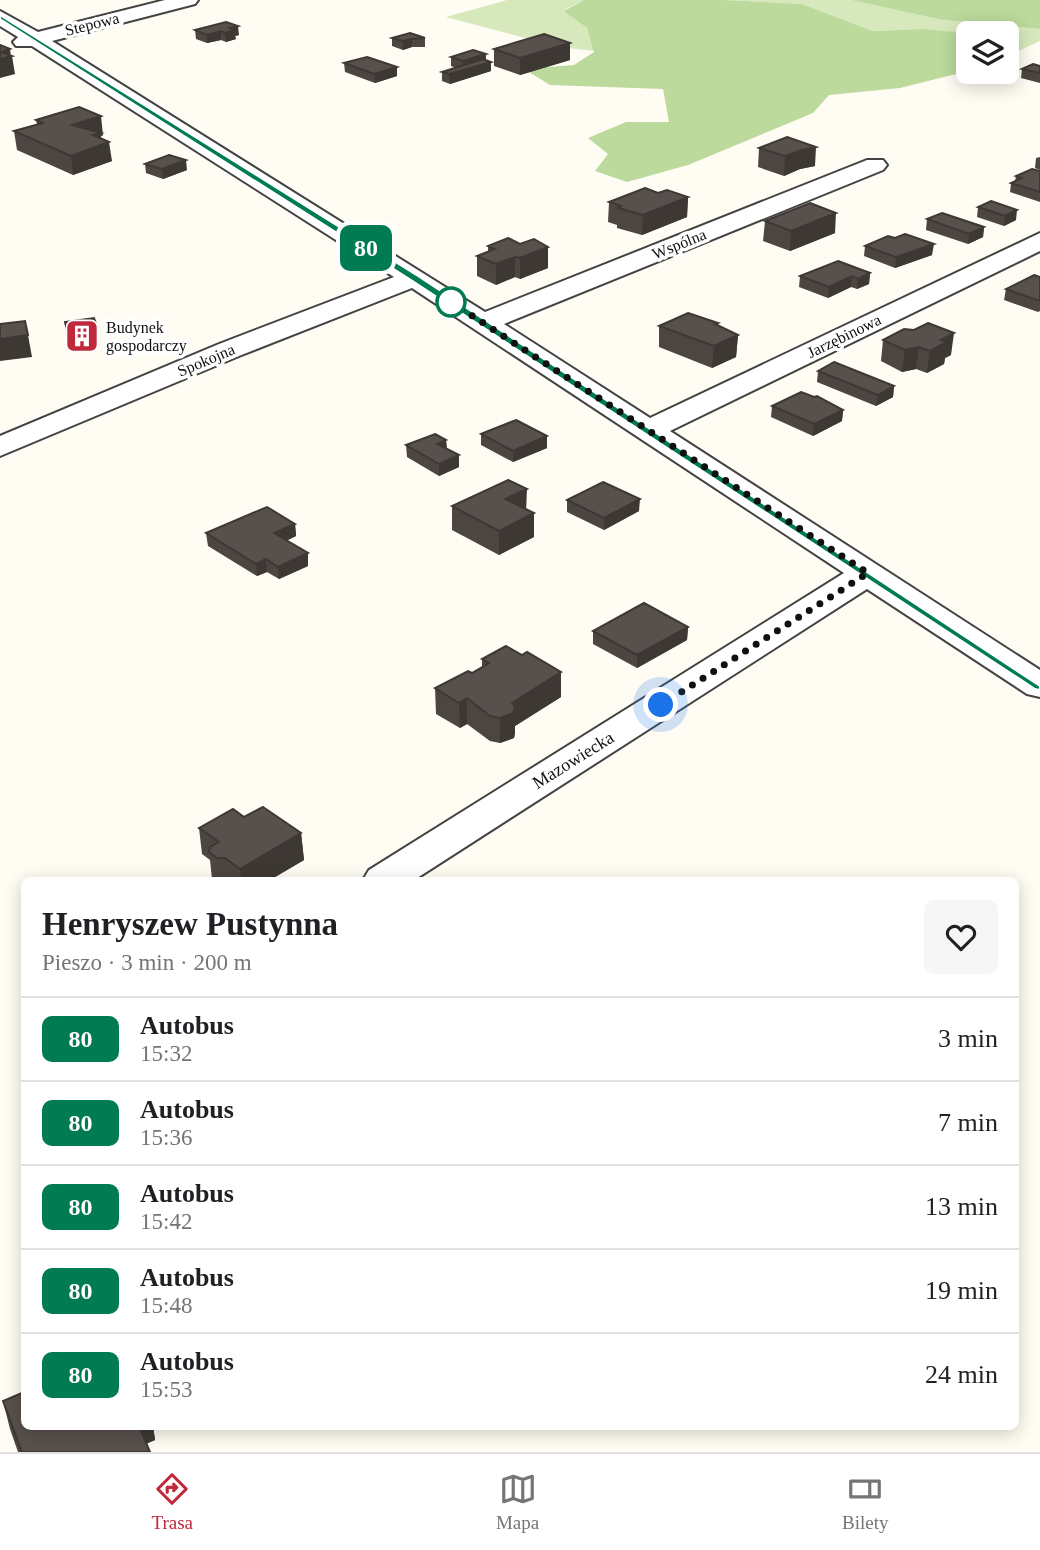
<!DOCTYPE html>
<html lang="pl">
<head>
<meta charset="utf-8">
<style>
	body { margin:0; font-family:Georgia,serif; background:#f6f6f6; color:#202124; height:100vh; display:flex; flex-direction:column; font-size:26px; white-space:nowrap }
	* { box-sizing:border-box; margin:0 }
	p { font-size:23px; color:#757577 }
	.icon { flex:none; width:38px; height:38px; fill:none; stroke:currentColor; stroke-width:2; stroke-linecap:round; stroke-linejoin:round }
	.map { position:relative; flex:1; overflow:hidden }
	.details { position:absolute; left:21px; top:877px; width:998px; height:553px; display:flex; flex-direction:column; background:#fff; border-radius:10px; box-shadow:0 4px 18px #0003 }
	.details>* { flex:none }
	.badge { padding:0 14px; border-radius:10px; font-size:24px; line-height:46px }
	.tools { position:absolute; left:956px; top:21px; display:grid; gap:14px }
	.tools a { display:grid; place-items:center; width:63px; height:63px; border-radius:10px; background:#fff; box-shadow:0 4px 18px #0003; font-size:35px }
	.you { position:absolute; width:35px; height:35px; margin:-18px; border:5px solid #fff; border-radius:50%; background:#1a73e8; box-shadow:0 0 0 10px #1a73e833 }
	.map>.badge { position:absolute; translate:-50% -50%; box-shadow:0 0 0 4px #fff }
	.round { display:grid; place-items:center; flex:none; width:74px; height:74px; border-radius:10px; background:#f6f6f6 }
	.head { display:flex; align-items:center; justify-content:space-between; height:119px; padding:0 21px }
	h1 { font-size:33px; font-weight:600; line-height:52px }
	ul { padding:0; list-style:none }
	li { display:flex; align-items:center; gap:21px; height:84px; padding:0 21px; border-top:2px solid #e0e0e0 }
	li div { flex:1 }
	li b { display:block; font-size:26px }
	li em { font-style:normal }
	li .badge { min-width:77px; font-weight:700; text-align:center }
	.tabs { display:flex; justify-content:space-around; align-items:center; height:98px; border-top:2px solid #e0e0e0; background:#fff; font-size:19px; color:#757577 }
	.tabs a { display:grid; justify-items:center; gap:4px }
	.tabs .active { color:#bf293b }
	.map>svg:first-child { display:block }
</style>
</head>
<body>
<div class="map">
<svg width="1040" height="1452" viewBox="0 0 1040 1452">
	<rect width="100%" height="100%" fill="#fffcf3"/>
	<g fill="#d7e9bc">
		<path d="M507,0H584L564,10L587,28L595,51L559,47L446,17Z"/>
		<path d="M724,0H851L942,20L1040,29V41L1006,57V33H968V55L922,29L873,31L802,4Z"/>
	</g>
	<g fill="#bcda9c">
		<path d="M584,0H724L802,4L873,31L922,29L955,32L967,46L965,53L968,55V71L900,88L829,95L813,113L688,165L627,182L595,171L608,154L588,138L626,122H669L663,89L550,85L524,69L574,65L594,52L587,28L564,11Z"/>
		<path d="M851,0H1040V29L942,20Z"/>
	</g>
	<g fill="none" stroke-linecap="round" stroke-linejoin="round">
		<defs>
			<path id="minor" d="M165,0H198L195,4L52,41L485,312L867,160H883L887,165L883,170L504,324L650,418L1040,233V251L670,431L1040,670V697L1027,694L867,589L414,880H363L369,870L844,573L412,288L239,356L0,456V436L219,344L394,277L32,46H16L13,42L18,37L0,26V11L38,32Z"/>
		</defs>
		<use href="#minor" stroke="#434343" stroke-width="4"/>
		<use href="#minor" fill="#fff" fill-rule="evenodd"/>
	</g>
	<g fill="#4c4541">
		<path d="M226,22L239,35L235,36L236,39L226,42L221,40L207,43L196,39L195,30Z"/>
		<path d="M392,38H425V47H412L403,50L392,46Z"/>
		<path d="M570,43V60L520,75L494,66V49Z"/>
		<path d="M451,57L486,60L491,71L450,84L442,81V72L456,68L451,66Z"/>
		<path d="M344,63L397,67V76L375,83L345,72Z"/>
		<path d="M1040,66V83L1021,78L1022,69Z"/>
		<path d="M36,120L103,135L101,136V139L112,161L73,175L17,150L14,131L37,125Z"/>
		<path d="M759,148L815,166L800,169L784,176L758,167Z"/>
		<path d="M1040,157V170L1035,168L1036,158Z"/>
		<path d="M145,164L187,170L163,179L146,173Z"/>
		<path d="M1040,171V202L1010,192L1011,183L1015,181L1016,176Z"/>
		<path d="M658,193L688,197L687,217L642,235L617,228V225L608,222L609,202Z"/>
		<path d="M991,201L1016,220L1004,226L977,217L978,207Z"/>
		<path d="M927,219L984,227L983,237L968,244L926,230Z"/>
		<path d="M765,221L835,233L790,251L763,241Z"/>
		<path d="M895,238L932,255L895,268L864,256L865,246Z"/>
		<path d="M520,244L548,247V268L520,279L515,277L496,285L477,276V256L488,251V246Z"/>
		<path d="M870,273L869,284L857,289L851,287L828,298L799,287L800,276Z"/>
		<path d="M1040,277V311L1038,312L1004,300L1006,289Z"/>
		<path d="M659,326L738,335L736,357L712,368L659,347Z"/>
		<path d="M904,329L951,355L945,358L944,364L927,373L916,369L902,372L881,361L883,340Z"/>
		<path d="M818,371L894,386L893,397L876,406L817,382Z"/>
		<path d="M772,406L843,410L842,421L813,436L771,417Z"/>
		<path d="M481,434L547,436V448L513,462L481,445Z"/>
		<path d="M446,440L447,449L459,455V467L439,476L407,457L406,445Z"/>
		<path d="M567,500L639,511L604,530L567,512Z"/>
		<path d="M452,506L526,510L534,537L499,555L452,530Z"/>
		<path d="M295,524L296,536L286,541L308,566L279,579L267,572L257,576L208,546L206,533Z"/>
		<path d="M688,627L687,640L637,668L593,644V631Z"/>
		<path d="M522,655L561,672V697L515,726V733L514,738L500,743L490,741L467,724L460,728L436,714L435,688L472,673L482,667V659Z"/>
		<path d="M244,817L301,833L304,860L270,880H214L212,879L210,860L202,854L199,828Z"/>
		<path d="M3,1401L24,1426H153L155,1440L146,1444L150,1452H18L10,1429Z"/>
	</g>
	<g fill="#3e3835">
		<path d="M238,26L239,35L235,36L236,39L226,42L225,33L230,28Z"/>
		<path d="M221,31V40L207,43V35Z"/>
		<path d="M412,39V47L403,50V41Z"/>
		<path d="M570,43V60L520,75V58Z"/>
		<path d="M10,49L11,57L12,56L15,74L0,78V59L1,52Z"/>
		<path d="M486,54V63L463,70V61Z"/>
		<path d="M491,62V71L450,84L449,74Z"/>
		<path d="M397,67V76L375,83L374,74Z"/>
		<path d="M101,116L103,135L101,136L102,145L109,142L112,161L73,175L71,156L72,125Z"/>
		<path d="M816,147L815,166L800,169L784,176L785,156L802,150Z"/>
		<path d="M186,160L187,170L163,179L162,169Z"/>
		<path d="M688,197L687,217L642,235L643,215Z"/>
		<path d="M1017,210L1016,220L1004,226L1005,216Z"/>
		<path d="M836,213L835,233L790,251L791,231Z"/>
		<path d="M984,227L983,237L968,244L969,234Z"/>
		<path d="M934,244L932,255L895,268L896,257Z"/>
		<path d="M548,247V268L520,279V258Z"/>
		<path d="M515,257V277L496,285V264Z"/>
		<path d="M870,273L869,284L857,289L858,279Z"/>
		<path d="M852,276L851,287L828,298L829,287Z"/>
		<path d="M97,327L98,338L68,342L67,330Z"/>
		<path d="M954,333L951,355L945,358L944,364L927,373L930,351L941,340Z"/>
		<path d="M28,335L32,357L0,361V339Z"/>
		<path d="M738,335L736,357L712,368L714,346Z"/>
		<path d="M919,347L916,369L902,372L905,350Z"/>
		<path d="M894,386L893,397L876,406L878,395Z"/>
		<path d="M843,410L842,421L813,436L814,424Z"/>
		<path d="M547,436V448L513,462V451Z"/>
		<path d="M446,440L447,452L437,444Z"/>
		<path d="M459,455V467L439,476V464Z"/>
		<path d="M527,489L526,512L505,499Z"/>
		<path d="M640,499L639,511L604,530V518Z"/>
		<path d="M534,513V537L499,555V531Z"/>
		<path d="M295,524L296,536L275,546L274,533Z"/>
		<path d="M308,553V566L279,579L278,567Z"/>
		<path d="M266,559L267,572L257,576L256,564Z"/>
		<path d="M688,627L687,640L637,668V655Z"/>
		<path d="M561,672V697L515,726V733L514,738L500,743V718L512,703Z"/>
		<path d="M467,698V724L460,728L459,703Z"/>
		<path d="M301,833L304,860L270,880H241L240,869Z"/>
		<path d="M137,1426H153L155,1440L140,1446Z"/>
	</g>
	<g fill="#58504c" stroke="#3e3835" stroke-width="2">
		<path d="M226,22L238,26L230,28L235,30L225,33L221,31L207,35L195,30Z"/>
		<path d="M410,33L425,38L412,39L403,41L392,38Z"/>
		<path d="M544,34L570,43L520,58L494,49Z"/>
		<path d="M0,45L10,49L1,52L12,56L0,59Z"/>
		<path d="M473,50L486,54L463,61L451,57Z"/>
		<path d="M367,57L397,67L374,74L344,63Z"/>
		<path d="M483,59L491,62L449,74L442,72Z"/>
		<path d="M1033,64L1040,66V73L1022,69Z"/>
		<path d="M79,107L101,116L72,125L101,133L93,135L109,142L71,156L14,131L43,123L36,120Z"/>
		<path d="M787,137L816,147L802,150L785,156L759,148Z"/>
		<path d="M169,155L186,160L162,169L145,164Z"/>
		<path d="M1032,169L1040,171V192L1011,183L1022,178L1016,176Z"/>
		<path d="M645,188L658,193L667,190L688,197L643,215L618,208L621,206L609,202Z"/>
		<path d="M991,201L1017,210L1005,216L978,207Z"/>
		<path d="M810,203L836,213L791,231L765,221Z"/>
		<path d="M942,213L984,227L969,234L927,219Z"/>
		<path d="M905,234L934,244L896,257L865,246L888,236L895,238Z"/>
		<path d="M508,238L520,244L534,239L548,247L520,258L515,257L496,264L477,256L495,249L488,246Z"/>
		<path d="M838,261L870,273L858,279L852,276L829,287L800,276Z"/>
		<path d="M1034,275L1040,277V301L1006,289Z"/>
		<path d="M688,313L718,323L715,324L738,335L714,346L659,326Z"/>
		<path d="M94,318L97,327L67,330L65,322Z"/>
		<path d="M25,321L28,335L0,339V324Z"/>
		<path d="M928,323L954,333L941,340L947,342L930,351L919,347L905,350L883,340L904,329L914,330Z"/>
		<path d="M834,362L894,386L878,395L818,371Z"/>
		<path d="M801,392L814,397L817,396L843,410L814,424L772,406Z"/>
		<path d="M516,420L547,436L513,451L481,434Z"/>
		<path d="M435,434L446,440L437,444L459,455L439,464L406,445Z"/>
		<path d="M508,480L527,489L505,499L534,513L499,531L452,506Z"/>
		<path d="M603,482L640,499L604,518L567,500Z"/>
		<path d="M267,507L295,524L274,533L308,553L278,567L266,559L256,564L206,533Z"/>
		<path d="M644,603L688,627L637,655L593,631Z"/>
		<path d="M506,646L522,655L527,652L561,672L512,703L515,707L513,713L500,718L490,716L467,698L459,703L435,688L468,671L472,673L489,663L482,659Z"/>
		<path d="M263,807L301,833L240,869L225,858H217L209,852L210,847L219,842L199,828L233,809L244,817Z"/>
		<path d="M24,1392V1426H139L150,1452H22L3,1401Z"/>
	</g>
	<path fill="#017b52" stroke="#fff" stroke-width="2" d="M0,15L418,276L1040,686V690L1035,689L411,280L0,19Z"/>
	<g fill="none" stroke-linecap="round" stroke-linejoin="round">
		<path stroke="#101010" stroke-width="7" stroke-dasharray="0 12.6" d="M451,302L868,573L661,705"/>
	</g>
	<defs>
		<symbol id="building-square" viewBox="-11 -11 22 22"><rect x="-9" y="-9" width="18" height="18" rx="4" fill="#bf293b" stroke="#fff"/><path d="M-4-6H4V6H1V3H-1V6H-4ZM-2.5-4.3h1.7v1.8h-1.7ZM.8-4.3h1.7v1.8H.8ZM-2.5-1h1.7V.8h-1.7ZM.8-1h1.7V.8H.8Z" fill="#fff"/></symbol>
	</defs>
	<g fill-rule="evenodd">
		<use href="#building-square" x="63" y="317" width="38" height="38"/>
	</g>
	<circle fill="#fff" stroke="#017b52" stroke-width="3.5" cx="451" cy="302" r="14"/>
	<g text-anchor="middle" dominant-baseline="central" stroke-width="7" stroke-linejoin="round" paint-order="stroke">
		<g font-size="16" fill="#101010" stroke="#fff">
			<text transform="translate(92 24) rotate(-14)">Stepowa</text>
			<text transform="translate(679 244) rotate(-22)">Wspólna</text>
			<text transform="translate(844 336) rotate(-26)">Jarzębinowa</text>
			<text transform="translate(206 360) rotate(-23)">Spokojna</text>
		</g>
		<g font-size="16" fill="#101010" stroke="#fff" text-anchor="start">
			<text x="106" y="327">Budynek<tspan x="106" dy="18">gospodarczy</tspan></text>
		</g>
		<g font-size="18" fill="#101010" stroke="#fff">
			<text transform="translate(573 760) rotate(-32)">Mazowiecka</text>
		</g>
	</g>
</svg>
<div class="tools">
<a><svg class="icon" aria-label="layers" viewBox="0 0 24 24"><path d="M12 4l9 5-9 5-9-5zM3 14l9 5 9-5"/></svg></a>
</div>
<div class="you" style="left:661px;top:705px"></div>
<b class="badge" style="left:366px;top:248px;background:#017b52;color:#fff">80</b>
<section class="details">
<div class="head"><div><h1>Henryszew Pustynna</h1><p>Pieszo · 3 min · 200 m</p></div><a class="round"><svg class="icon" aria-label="heart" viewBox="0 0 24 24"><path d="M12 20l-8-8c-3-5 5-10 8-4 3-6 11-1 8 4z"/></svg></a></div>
<ul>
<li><span class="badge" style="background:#017b52;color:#fff">80</span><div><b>Autobus</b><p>15:32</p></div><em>3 min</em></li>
<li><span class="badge" style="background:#017b52;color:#fff">80</span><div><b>Autobus</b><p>15:36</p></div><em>7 min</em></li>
<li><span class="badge" style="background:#017b52;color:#fff">80</span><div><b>Autobus</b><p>15:42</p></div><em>13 min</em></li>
<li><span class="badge" style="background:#017b52;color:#fff">80</span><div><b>Autobus</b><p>15:48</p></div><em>19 min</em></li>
<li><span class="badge" style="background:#017b52;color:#fff">80</span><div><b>Autobus</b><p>15:53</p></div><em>24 min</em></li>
</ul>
</section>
</div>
<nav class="tabs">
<a class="active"><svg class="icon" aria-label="directions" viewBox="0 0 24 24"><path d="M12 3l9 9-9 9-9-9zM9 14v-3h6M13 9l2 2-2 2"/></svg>Trasa</a>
<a><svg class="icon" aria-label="map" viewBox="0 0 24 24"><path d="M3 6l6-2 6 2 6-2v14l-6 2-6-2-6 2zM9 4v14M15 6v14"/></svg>Mapa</a>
<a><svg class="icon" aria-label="tickets" viewBox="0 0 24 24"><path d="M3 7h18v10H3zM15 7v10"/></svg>Bilety</a>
</nav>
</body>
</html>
